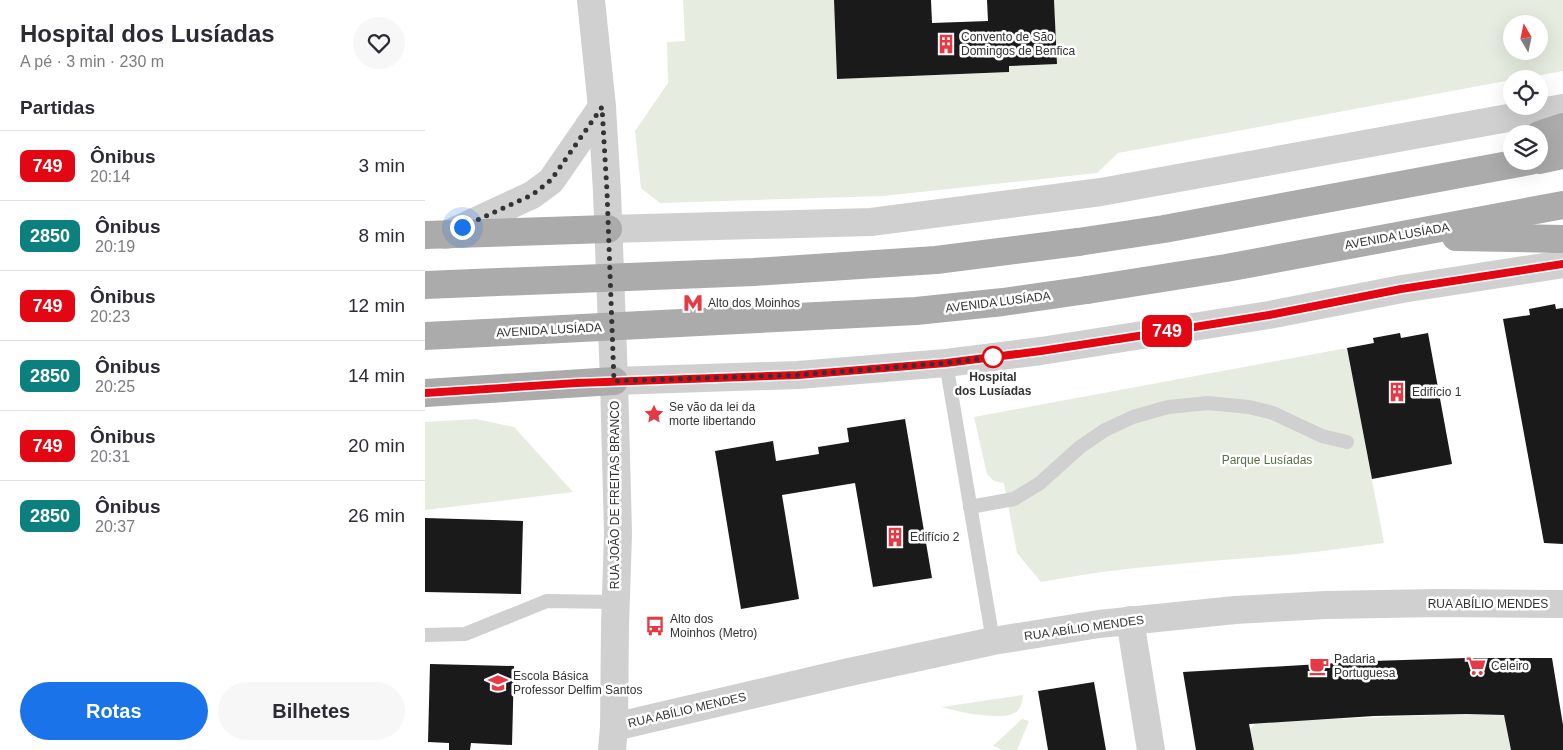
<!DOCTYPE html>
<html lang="pt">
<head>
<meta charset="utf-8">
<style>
	body { margin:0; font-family:Helvetica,sans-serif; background:#f7f7f7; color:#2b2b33; height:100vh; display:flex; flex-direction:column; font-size:19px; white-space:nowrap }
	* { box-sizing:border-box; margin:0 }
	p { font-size:16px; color:#7c7c81 }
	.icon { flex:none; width:28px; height:28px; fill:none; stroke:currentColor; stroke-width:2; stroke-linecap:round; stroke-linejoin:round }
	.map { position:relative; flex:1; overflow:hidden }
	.details { display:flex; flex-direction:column; background:#fff; width:425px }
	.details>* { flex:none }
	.badge { padding:0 10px; border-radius:8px; font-size:18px; line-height:32px }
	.needle { width:32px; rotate:351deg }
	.tools { position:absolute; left:1078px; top:15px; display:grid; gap:10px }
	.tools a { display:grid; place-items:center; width:45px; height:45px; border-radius:50%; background:#fff; box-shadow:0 5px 20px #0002; font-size:25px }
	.you { position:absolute; width:25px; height:25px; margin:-12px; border:4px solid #fff; border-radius:50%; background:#1a73e8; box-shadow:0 0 0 8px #1a73e833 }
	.map>.badge { position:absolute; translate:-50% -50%; box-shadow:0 0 0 2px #fff }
	h2 { padding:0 20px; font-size:19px; line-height:45px }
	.round { display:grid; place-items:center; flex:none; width:52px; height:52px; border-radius:26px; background:#f7f7f7 }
	.headline { display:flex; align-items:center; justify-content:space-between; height:85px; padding:0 20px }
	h1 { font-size:24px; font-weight:600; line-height:38px }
	.cta { display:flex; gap:10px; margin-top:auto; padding:10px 20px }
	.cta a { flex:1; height:58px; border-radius:30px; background:#1a73e8; color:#fff; font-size:20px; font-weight:600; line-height:58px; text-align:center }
	.cta a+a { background:#f7f7f7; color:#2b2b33 }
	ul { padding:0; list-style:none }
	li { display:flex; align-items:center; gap:15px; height:70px; padding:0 20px; border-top:1px solid #e1e1e2 }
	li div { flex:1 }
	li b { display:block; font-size:19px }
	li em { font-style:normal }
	li .badge { min-width:55px; font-weight:700; text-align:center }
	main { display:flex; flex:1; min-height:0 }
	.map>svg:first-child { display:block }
</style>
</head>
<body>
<main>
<section class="details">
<div class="headline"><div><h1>Hospital dos Lusíadas</h1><p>A pé · 3 min · 230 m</p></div><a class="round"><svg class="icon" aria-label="heart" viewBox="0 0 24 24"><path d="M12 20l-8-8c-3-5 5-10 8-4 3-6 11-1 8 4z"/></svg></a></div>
<h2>Partidas</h2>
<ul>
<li><span class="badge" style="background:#e30613;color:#fff">749</span><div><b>Ônibus</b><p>20:14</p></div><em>3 min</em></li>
<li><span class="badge" style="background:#0c807e;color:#fff">2850</span><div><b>Ônibus</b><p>20:19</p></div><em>8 min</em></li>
<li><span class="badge" style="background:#e30613;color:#fff">749</span><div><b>Ônibus</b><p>20:23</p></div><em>12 min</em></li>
<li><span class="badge" style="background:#0c807e;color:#fff">2850</span><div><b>Ônibus</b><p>20:25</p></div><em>14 min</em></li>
<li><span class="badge" style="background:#e30613;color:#fff">749</span><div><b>Ônibus</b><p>20:31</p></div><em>20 min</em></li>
<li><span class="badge" style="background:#0c807e;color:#fff">2850</span><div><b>Ônibus</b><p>20:37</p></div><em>26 min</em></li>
</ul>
<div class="cta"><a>Rotas</a><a>Bilhetes</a></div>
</section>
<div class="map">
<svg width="1138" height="750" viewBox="0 0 1138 750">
	<rect width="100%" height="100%" fill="#fff"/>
	<g fill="#e6ecdf" fill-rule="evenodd">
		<path d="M258,0H409L412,79L584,72V66L632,64L629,0H1138V71L1095,79H1086V80L693,153L672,173L458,196L235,203L216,188L210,131L243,83L242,42L260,41ZM1086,24H1114V51H1086Z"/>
		<path d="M922,348L959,543C926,547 893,552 861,555C779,562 697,566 616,582L592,553L579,483L569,481L562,474L549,417Z"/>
		<path d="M51,419L89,427L148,492L0,510V422Z"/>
		<path d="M598,695C597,703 596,711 587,714C572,720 533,712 517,707Z"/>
		<path d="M1041,714L1079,715L1086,750H829L825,729L831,723L856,721Z"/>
		<path d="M597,719L604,721L592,750H578L568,746Z"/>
	</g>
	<g fill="#1a1a1a">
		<path d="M409,0H506L507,23L563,21L562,0H629L632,64L584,66V72L412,79Z"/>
		<path d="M1130,304L1131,309L1138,308V544L1119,543L1078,319L1105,315L1104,309Z"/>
		<path d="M975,333L976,338L1003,333L1027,464L947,479L922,348L949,343L948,338Z"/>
		<path d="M480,419L507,578L448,587L430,483L357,495L374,599L316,609L290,451L348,441L351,461L394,454L393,447L424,442L422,428Z"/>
		<path d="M0,518L98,521L96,594L0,592Z"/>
		<path d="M1041,658H1127L1138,725V750H1086L1079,715L1041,714L949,716L824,724L829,750H771L758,672L947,661Z"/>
		<path d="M5,664L89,666L87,745L46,743L45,750H24V743L3,742Z"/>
		<path d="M669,682L681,750H623L613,691Z"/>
	</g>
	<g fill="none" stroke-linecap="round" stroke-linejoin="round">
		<g stroke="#d0d0d0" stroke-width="14">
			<path d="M521,363L568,641"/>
			<path d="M545,507L589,499L615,483L655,447L680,430L708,417L743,407L783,403L824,407L848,413L897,436L922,442"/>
			<path d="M0,635L40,634L122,601L191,602"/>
		</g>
		<g stroke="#d0d0d0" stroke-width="28">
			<path d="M166,0L177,107L182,192L189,381L193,533L190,626L189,727L187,750"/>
			<path d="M183,229L446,222L676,192L1138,108"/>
			<path d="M21,235L107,195L126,181L177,107"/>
			<path d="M189,381L373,375L521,363L616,351L844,315L977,289L1138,264"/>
			<path d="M705,620L726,750"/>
			<path d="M189,727L420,673L568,641L674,624L810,610L901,605L1014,603L1138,604"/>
		</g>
		<g stroke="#ababab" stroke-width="28">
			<path d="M1114,135L1138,127"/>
			<path d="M1114,160L1138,155"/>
			<path d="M0,235L183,229"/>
			<path d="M1031,237L1138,239"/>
			<path d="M653,242L739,229L1105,161"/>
			<path d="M0,285L49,283"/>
			<path d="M662,290L801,268L1138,205"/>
			<path d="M0,393L189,381"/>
		</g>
		<g stroke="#ababab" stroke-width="28">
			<path d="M49,283L329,272L511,260L653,242"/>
			<path d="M0,336L491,311L578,302L662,290"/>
		</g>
	</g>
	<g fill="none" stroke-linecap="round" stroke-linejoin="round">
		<defs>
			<path id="line" d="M0,393L152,383L373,375L521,363L616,351L726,334L844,315L976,289L1138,264"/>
		</defs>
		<use href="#line" stroke="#fff" stroke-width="11"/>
		<use href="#line" stroke="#e30613" stroke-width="8"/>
		<path stroke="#333" stroke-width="5" stroke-dasharray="0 9" d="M37,227L107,195L126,180L177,107L182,192L189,381L373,375L521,363L568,357"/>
	</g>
	<defs>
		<symbol id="building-bare" viewBox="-9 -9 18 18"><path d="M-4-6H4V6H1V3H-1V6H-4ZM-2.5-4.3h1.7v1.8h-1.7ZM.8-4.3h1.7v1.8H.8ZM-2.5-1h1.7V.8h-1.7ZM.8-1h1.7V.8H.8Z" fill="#e63946" stroke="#fff" stroke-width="2.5" paint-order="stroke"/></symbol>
		<symbol id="metro-bare" viewBox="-9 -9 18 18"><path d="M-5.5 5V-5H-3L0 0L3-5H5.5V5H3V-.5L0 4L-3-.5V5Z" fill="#e63946" stroke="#fff" stroke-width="2.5" paint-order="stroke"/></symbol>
		<symbol id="sight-bare" viewBox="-9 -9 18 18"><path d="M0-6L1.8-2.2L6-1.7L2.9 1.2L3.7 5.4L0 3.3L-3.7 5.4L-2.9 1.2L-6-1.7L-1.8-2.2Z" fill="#e63946" stroke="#fff" stroke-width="2.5" paint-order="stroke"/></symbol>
		<symbol id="bus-bare" viewBox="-9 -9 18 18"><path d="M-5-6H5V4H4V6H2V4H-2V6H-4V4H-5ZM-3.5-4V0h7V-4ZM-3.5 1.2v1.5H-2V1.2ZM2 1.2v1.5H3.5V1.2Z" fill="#e63946" stroke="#fff" stroke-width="2.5" paint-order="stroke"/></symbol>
		<symbol id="cafe-bare" viewBox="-9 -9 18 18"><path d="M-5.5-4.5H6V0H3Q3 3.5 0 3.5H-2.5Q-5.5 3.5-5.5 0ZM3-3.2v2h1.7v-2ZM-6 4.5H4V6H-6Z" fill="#e63946" stroke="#fff" stroke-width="2.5" paint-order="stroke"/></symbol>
		<symbol id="supermarket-bare" viewBox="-9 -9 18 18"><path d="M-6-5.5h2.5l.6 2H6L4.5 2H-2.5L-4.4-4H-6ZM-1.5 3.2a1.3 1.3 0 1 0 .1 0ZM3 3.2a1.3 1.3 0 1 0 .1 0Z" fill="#e63946" stroke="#fff" stroke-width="2.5" paint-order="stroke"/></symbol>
		<symbol id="school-bare" viewBox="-9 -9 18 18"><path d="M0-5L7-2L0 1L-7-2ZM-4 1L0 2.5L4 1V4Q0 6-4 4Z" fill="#e63946" stroke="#fff" stroke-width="2.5" paint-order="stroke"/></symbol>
	</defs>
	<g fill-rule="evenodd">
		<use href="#building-bare" x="507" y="30" width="28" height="28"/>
		<use href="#metro-bare" x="254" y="289" width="28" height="28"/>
		<use href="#building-bare" x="958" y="378" width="28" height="28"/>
		<use href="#sight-bare" x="215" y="400" width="28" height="28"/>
		<use href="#building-bare" x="456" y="523" width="28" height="28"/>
		<use href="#bus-bare" x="216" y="612" width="28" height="28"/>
		<use href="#cafe-bare" x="880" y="652" width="28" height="28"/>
		<use href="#supermarket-bare" x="1037" y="652" width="28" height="28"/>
		<use href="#school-bare" x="59" y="669" width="28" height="28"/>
	</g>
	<circle fill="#fff" stroke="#e30613" stroke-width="2.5" cx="568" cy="357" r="10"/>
	<g text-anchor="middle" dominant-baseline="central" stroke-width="5" stroke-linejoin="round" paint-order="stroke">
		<g font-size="12" fill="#333" stroke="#fff" text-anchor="start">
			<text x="536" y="37">Convento de São<tspan x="536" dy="14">Domingos de Benfica</tspan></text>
			<text x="283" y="303">Alto dos Moinhos</text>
			<text x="987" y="392">Edifício 1</text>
			<text x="244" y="407">Se vão da lei da<tspan x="244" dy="14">morte libertando</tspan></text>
			<text x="485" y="537">Edifício 2</text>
			<text x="245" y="619">Alto dos<tspan x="245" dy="14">Moinhos (Metro)</tspan></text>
			<text x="909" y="659">Padaria<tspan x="909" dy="14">Portuguesa</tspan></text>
			<text x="1066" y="666">Celeiro</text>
			<text x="88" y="676">Escola Básica<tspan x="88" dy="14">Professor Delfim Santos</tspan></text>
		</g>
		<g font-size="12" fill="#333" stroke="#fff">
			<text transform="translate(972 236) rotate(-10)">AVENIDA LUSÍADA</text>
			<text transform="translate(573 302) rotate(-7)">AVENIDA LUSÍADA</text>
			<text transform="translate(124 330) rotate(-3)">AVENIDA LUSÍADA</text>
			<text transform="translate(190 495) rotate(-90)">RUA JOÃO DE FREITAS BRANCO</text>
			<text x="1063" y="604">RUA ABÍLIO MENDES</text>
			<text transform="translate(659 628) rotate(-8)">RUA ABÍLIO MENDES</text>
			<text transform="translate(262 710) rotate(-13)">RUA ABÍLIO MENDES</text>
		</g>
		<g font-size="12" font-weight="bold" fill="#333" stroke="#fff">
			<text x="568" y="377">Hospital<tspan x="568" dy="14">dos Lusíadas</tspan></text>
		</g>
		<g font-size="12" fill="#56703f" stroke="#fff">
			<text x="842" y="460">Parque Lusíadas</text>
		</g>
	</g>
</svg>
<div class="tools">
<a><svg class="needle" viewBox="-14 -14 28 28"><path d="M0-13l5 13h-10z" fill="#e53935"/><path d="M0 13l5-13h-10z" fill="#7c7c81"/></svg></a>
<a><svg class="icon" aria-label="locate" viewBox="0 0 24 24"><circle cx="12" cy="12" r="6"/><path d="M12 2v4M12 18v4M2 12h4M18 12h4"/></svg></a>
<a><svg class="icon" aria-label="layers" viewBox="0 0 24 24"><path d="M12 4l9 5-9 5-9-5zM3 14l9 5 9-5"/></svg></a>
</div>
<div class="you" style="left:37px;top:227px"></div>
<b class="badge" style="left:742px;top:331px;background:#e30613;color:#fff">749</b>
</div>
</main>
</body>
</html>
